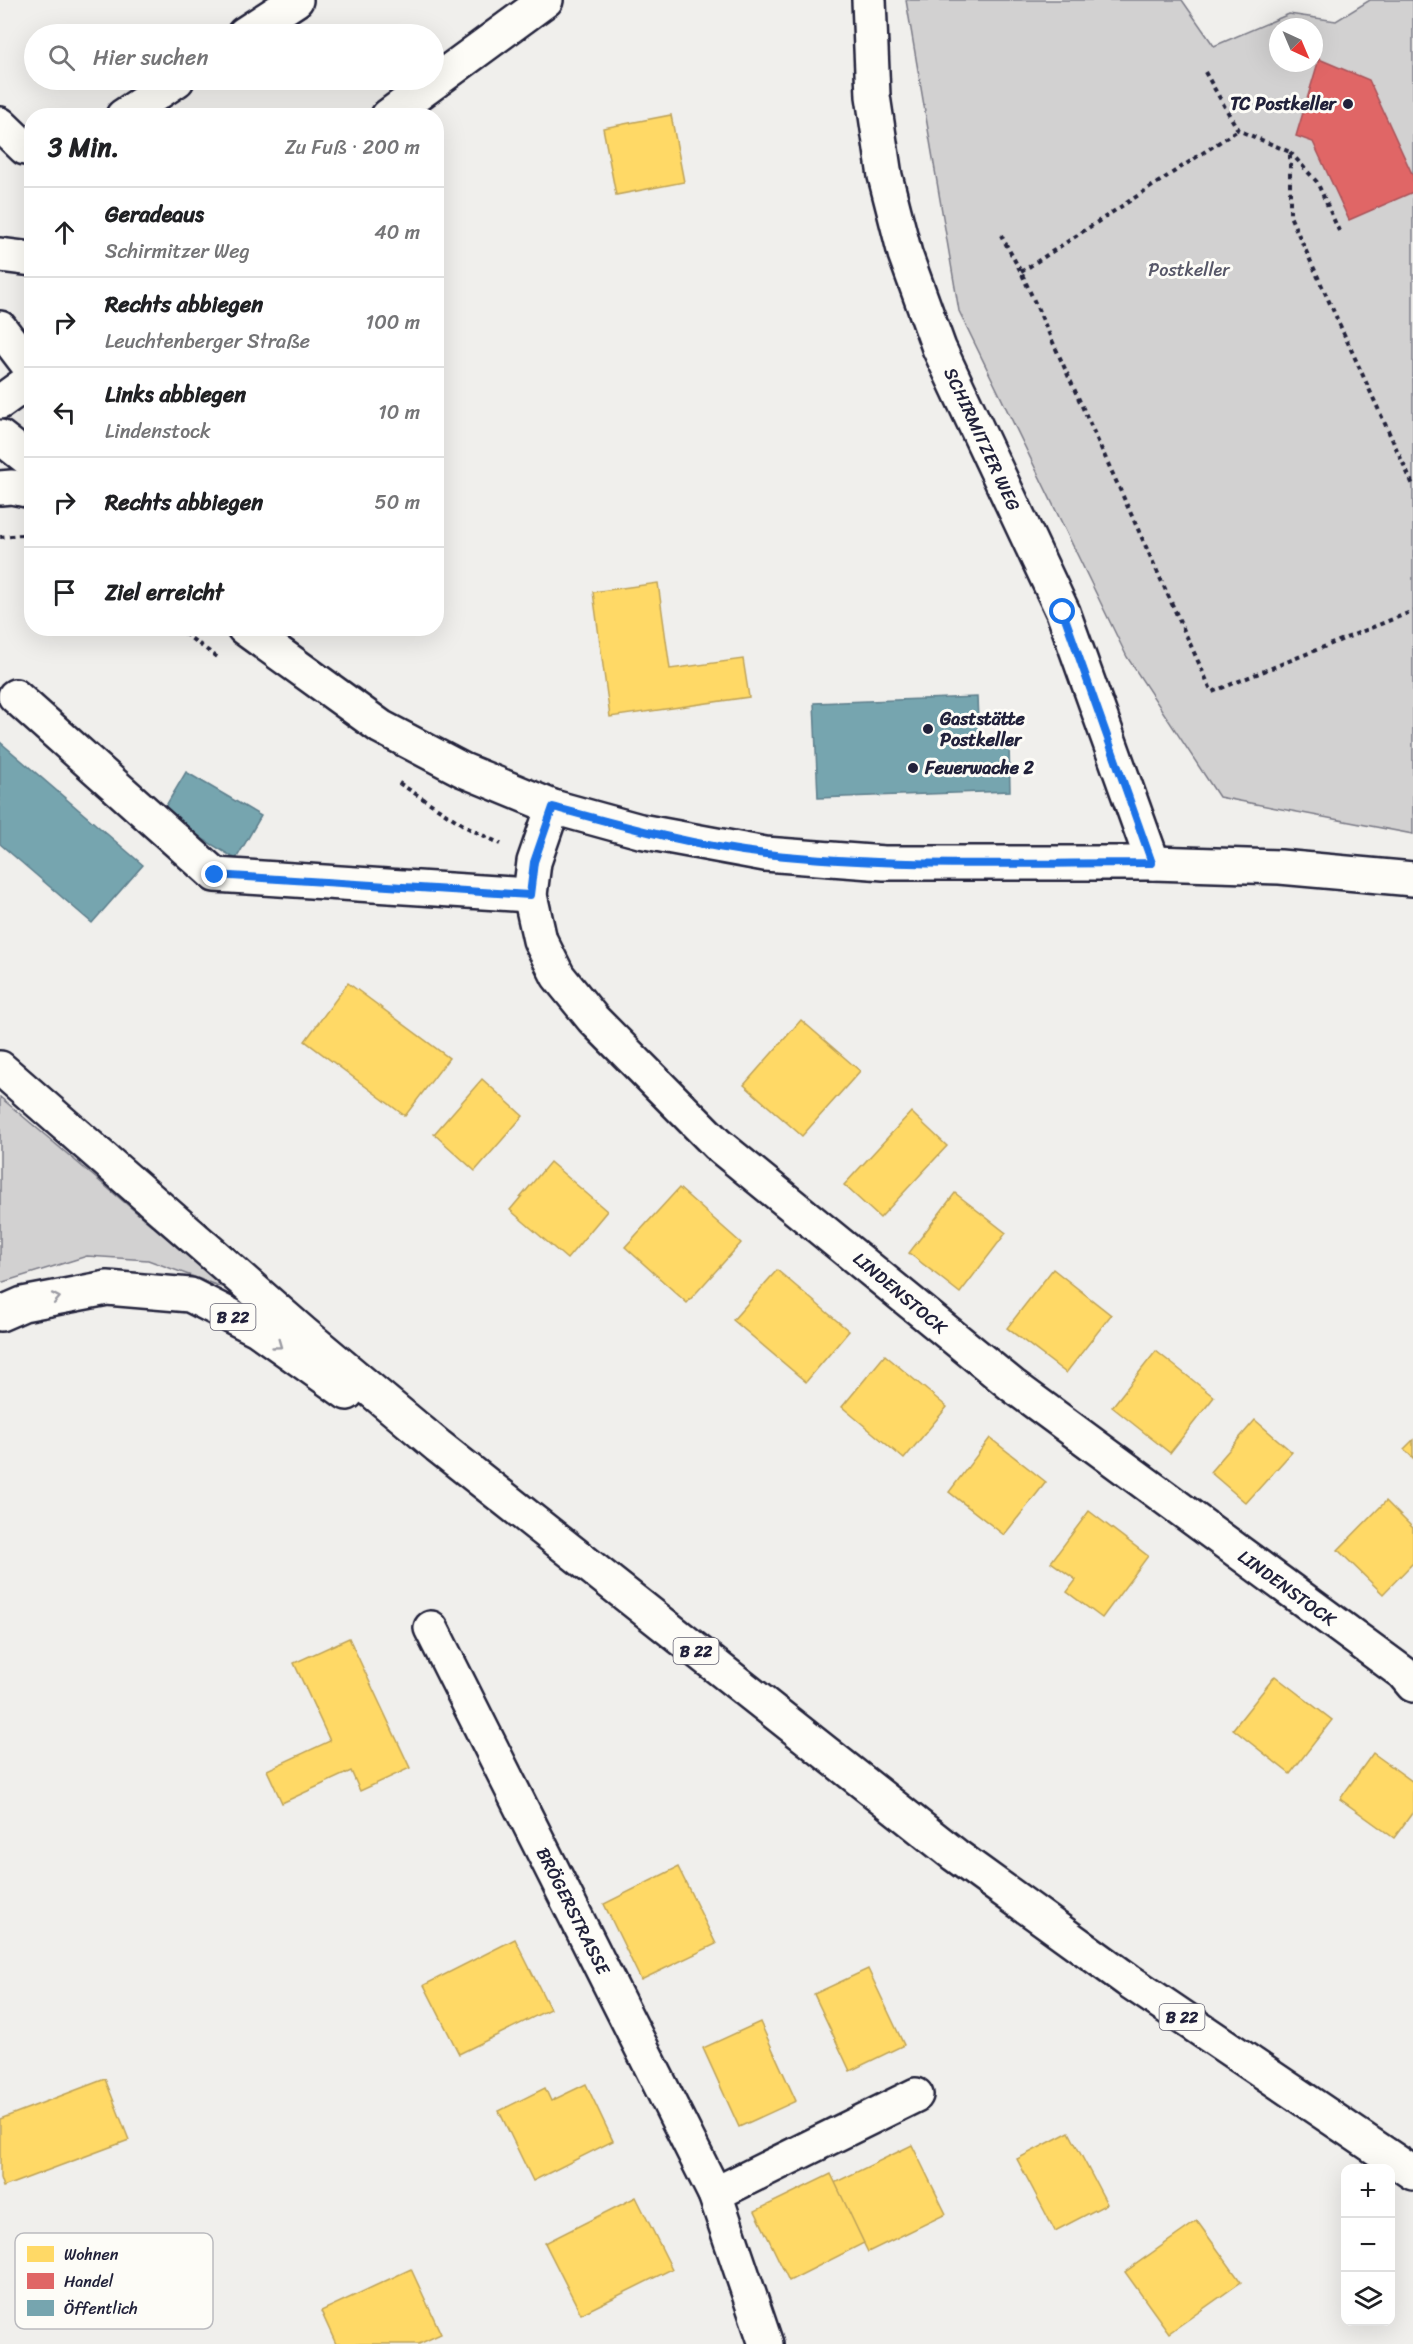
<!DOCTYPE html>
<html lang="de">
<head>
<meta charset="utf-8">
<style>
  :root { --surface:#fff; --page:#f2f2f2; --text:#202124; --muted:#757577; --line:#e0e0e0 }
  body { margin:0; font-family:Sriracha,sans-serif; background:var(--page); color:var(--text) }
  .controls { position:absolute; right:18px; bottom:18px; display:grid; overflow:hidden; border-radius:12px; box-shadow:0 6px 24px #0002 }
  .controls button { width:54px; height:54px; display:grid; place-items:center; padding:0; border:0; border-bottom:2px solid var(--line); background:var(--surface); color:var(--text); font:30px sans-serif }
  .compass { position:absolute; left:1269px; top:18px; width:54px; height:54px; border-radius:50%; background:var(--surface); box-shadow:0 6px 24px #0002; rotate:136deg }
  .stop { position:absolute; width:18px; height:18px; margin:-14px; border:4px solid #1a73e8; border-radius:50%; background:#fff }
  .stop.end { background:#1a73e8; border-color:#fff; box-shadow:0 2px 6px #0008 }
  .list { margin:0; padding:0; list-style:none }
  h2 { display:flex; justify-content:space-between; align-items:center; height:78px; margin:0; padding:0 24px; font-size:26px }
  h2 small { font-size:20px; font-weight:400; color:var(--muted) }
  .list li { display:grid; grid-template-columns:39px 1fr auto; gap:18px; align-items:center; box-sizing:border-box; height:90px; padding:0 24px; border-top:2px solid var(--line) }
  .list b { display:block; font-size:22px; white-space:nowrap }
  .list p { margin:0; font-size:20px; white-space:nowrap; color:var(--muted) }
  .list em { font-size:20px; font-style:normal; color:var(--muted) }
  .icon { flex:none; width:33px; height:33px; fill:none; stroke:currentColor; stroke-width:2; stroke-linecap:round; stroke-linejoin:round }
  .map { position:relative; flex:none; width:1413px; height:2344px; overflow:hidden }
  .search { position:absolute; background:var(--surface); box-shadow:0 6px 24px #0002; left:24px; top:24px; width:420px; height:66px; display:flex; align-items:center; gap:15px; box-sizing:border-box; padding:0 21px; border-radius:33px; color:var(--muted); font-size:22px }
  .panel { position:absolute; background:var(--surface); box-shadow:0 6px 24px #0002; left:24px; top:108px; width:420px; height:528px; border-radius:24px }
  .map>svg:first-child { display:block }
  .green { fill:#d2d1d1; stroke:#7a7a86; stroke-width:1.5; fill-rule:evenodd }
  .homes { fill:#ffd966; stroke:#bda259; stroke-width:1.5 }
  .shops { fill:#e06666; stroke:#a75259; stroke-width:1.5 }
  .public { fill:#76a5af; stroke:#5d7e8c; stroke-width:1.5 }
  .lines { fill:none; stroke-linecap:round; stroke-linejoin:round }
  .minor-casing { stroke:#22223b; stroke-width:38 }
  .major-casing { stroke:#22223b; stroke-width:38 }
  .path { stroke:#22223b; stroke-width:4; stroke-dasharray:4.5 4.5; stroke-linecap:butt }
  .minor { stroke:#fdfcf7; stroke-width:33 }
  .major { stroke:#fdfcf7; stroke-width:33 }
  .oneway { stroke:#9a9aa2 }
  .route { stroke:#1a73e8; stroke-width:8 }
  .poi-dot { fill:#22223b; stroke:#fdfcf7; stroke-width:2 }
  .labels { text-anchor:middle; stroke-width:6; stroke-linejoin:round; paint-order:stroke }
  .shield { fill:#fdfcf7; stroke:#646373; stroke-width:1.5 }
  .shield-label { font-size:16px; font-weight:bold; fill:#22223b }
  .poi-label { font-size:18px; font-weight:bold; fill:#22223b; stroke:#fdfcf7; text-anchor:start }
  .park-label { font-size:18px; fill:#575768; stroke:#fdfcf7 }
  .street-label { font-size:18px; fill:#22223b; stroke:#fdfcf7 }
  .key { fill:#fdfcf7; stroke:#bbbbbf; stroke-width:1.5 }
  .key-label { font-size:16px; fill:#22223b }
</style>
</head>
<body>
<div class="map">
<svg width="1413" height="2344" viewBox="0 0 1413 2344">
  <rect width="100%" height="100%" fill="#f0efec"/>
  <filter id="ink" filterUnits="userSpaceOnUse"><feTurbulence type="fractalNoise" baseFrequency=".0167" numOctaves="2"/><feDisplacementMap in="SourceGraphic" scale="12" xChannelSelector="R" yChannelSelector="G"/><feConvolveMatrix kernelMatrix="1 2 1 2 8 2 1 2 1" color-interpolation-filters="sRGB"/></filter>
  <g filter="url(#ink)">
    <g class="green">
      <path d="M906,0H1182L1214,46L1289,14L1336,21L1370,0H1413V834L1219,797L1127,657L959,311ZM1278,27H1314V63H1278Z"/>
      <polygon points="0,1097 227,1289 148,1260 87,1256 0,1283"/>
    </g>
    <g class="homes">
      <polygon points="671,115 684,182 616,195 603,128"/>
      <polygon points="658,583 670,669 743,659 749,697 610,717 593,592"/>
      <polygon points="348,983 449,1058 405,1116 305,1041"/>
      <polygon points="801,1020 860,1071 802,1136 744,1085"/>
      <polygon points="482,1079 523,1116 475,1171 434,1134"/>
      <polygon points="911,1112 947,1146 880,1218 844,1185"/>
      <polygon points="550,1162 607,1211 567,1259 510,1210"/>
      <polygon points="679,1188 741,1243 687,1303 625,1247"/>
      <polygon points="955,1193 1006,1233 960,1293 909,1253"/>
      <polygon points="1053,1269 1111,1315 1066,1373 1007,1328"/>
      <polygon points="777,1270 849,1331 806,1382 733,1320"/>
      <polygon points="1156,1351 1214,1397 1170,1453 1112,1407"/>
      <polygon points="885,1355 947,1407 904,1459 842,1407"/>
      <polygon points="1255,1420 1292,1452 1246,1503 1210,1472"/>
      <polygon points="990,1438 1046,1482 1004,1535 949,1492"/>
      <polygon points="1413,1440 1413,1458 1404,1449"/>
      <polygon points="1386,1501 1413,1528 1413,1563 1383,1594 1338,1550"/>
      <polygon points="1089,1511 1148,1556 1102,1618 1067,1592 1076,1580 1051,1562"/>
      <polygon points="349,1638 410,1768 360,1791 351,1771 282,1803 267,1770 330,1741 294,1663"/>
      <polygon points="1275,1676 1332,1720 1290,1774 1233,1729"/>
      <polygon points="1373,1753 1413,1782 1413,1812 1394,1838 1340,1799"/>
      <polygon points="678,1867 716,1944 641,1980 604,1904"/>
      <polygon points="515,1939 550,2009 459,2054 424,1985"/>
      <polygon points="868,1969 904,2045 850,2071 814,1994"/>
      <polygon points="760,2022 796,2101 739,2127 703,2048"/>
      <polygon points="105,2079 129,2140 3,2187 0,2178 0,2119"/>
      <polygon points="586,2084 613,2141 533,2181 499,2111 545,2088 551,2101"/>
      <polygon points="1069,2132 1107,2204 1055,2231 1017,2159"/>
      <polygon points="912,2145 946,2214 868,2252 834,2183"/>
      <polygon points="831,2174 864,2243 789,2281 755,2211"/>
      <polygon points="636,2197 672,2269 581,2314 545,2243"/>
      <polygon points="1197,2221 1241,2282 1169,2333 1125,2272"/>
      <polygon points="411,2269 441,2334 419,2344 336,2344 321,2311"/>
    </g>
    <polygon class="shops" points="1319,59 1369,80 1413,176 1413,192 1349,220 1313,142 1296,136"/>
    <g class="public">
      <polygon points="977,697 979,745 1009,743 1010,791 818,798 814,703"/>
      <polygon points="0,742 143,865 92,923 0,844"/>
      <polygon points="186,772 261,816 236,859 161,814"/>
    </g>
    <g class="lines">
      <g class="minor-casing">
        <g id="minor">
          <polyline points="869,0 873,96 885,176 905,254 939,348 1063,612 1153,863"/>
          <polyline points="244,34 296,0"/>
          <polyline points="123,116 177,80"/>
          <polyline points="0,124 25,148 32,149"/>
          <polyline points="0,437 32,462"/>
          <polyline points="0,488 12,487 32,491"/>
          <polyline points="244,628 381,727 463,770 553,807 640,831 765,854 884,863 1153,863 1280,867 1413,879"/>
          <polyline points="15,696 215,875 530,895"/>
          <polyline points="553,807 534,862 530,895 540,940 558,976 593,1019 717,1144 1012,1385 1403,1673 1413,1685"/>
          <polyline points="431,1628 715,2194 766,2344"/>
          <polyline points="715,2194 916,2095"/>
        </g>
      </g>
      <g class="major-casing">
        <g id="major">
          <polyline points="388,116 546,0"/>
          <polyline points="0,255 32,259"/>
          <polyline points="0,328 32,370"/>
          <polyline points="0,402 32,379"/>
          <polyline points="0,1068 303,1333 438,1446 955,1855 1129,1981 1413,2173"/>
          <polyline points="0,1314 23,1304 107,1288 190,1295 257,1329 347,1393"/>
        </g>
      </g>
      <g class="path">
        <polyline points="1205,72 1238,130 1290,152 1290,216 1413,485"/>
        <polyline points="1290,152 1317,182 1339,231"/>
        <polyline points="1001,235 1021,272 1212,692 1413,611"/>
        <polyline points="1021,272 1238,130"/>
        <polyline points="0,537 32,534"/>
        <polyline points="177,628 218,658"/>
        <polyline points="399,783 468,828 501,844"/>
      </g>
      <use href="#minor" class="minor"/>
      <use href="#major" class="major"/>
    </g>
    <defs><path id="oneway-chevron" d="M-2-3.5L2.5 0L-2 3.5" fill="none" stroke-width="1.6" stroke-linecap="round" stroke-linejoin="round" transform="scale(1.5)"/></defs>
    <g class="oneway">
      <use href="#oneway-chevron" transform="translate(56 1298) rotate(-11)"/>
      <use href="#oneway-chevron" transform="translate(278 1345) rotate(36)"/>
    </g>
  </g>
  <g class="lines" filter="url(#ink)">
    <path class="route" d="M215,875L530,895L534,862L553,807C623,826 694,846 766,854C894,868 1024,863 1152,863L1063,612"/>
  </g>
  <g class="poi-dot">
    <circle cx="1348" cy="104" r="6"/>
    <circle cx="928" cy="729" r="6"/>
    <circle cx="913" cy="768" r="6"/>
  </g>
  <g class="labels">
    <g class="shield">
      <rect x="210.5" y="1304" width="45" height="26" rx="4.5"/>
      <rect x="673.5" y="1638" width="45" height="26" rx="4.5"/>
      <rect x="1159.5" y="2004" width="45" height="26" rx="4.5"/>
    </g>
    <g class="shield-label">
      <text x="233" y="1323">B 22</text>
      <text x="696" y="1657">B 22</text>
      <text x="1182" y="2023">B 22</text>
    </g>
    <g class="poi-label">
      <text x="1336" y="110" text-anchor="end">TC Postkeller</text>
      <text x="940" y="725">Gaststätte<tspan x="940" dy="21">Postkeller</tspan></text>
      <text x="925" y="774">Feuerwache 2</text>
    </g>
    <g class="park-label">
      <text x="1189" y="276">Postkeller</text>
    </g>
    <g class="street-label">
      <text transform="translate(982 439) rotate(65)" y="6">SCHIRMITZER WEG</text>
      <text transform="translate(900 1293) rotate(40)" y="6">LINDENSTOCK</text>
      <text transform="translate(1287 1588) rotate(36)" y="6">LINDENSTOCK</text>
      <text transform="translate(573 1911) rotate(63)" y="6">BRÖGERSTRASSE</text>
    </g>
  </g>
  <rect x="15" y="2233" width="198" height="96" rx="9" class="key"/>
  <rect x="27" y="2246" width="27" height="16" fill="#ffd966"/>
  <rect x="27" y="2273" width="27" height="16" fill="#e06666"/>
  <rect x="27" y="2300" width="27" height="16" fill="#76a5af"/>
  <g class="key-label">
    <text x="64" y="2260">Wohnen</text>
    <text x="64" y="2287">Handel</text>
    <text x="64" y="2314">Öffentlich</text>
  </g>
</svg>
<div class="controls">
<button>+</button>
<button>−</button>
<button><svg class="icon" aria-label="layers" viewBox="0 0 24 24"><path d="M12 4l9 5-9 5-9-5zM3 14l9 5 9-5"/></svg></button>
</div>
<svg class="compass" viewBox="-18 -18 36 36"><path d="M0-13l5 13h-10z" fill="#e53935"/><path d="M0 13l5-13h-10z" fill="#757577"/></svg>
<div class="stop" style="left:1063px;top:612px"></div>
<div class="stop end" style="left:215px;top:875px"></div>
<div class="search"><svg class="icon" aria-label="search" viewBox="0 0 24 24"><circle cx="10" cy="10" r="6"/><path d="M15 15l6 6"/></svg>Hier suchen</div>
<section class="panel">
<h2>3 Min.<small>Zu Fuß · 200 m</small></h2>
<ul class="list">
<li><svg class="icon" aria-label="ahead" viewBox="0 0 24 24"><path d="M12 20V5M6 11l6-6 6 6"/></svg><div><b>Geradeaus</b><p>Schirmitzer Weg</p></div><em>40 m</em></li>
<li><svg class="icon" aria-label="right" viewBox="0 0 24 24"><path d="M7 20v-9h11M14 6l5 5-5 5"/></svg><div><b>Rechts abbiegen</b><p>Leuchtenberger Straße</p></div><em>100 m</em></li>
<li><svg class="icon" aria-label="left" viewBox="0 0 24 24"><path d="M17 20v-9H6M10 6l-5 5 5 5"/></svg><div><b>Links abbiegen</b><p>Lindenstock</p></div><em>10 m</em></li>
<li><svg class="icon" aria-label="right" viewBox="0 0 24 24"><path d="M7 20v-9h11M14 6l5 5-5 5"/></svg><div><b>Rechts abbiegen</b></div><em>50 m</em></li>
<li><svg class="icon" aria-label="arrive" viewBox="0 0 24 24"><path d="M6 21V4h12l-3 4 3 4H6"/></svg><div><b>Ziel erreicht</b></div></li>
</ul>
</section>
</div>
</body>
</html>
